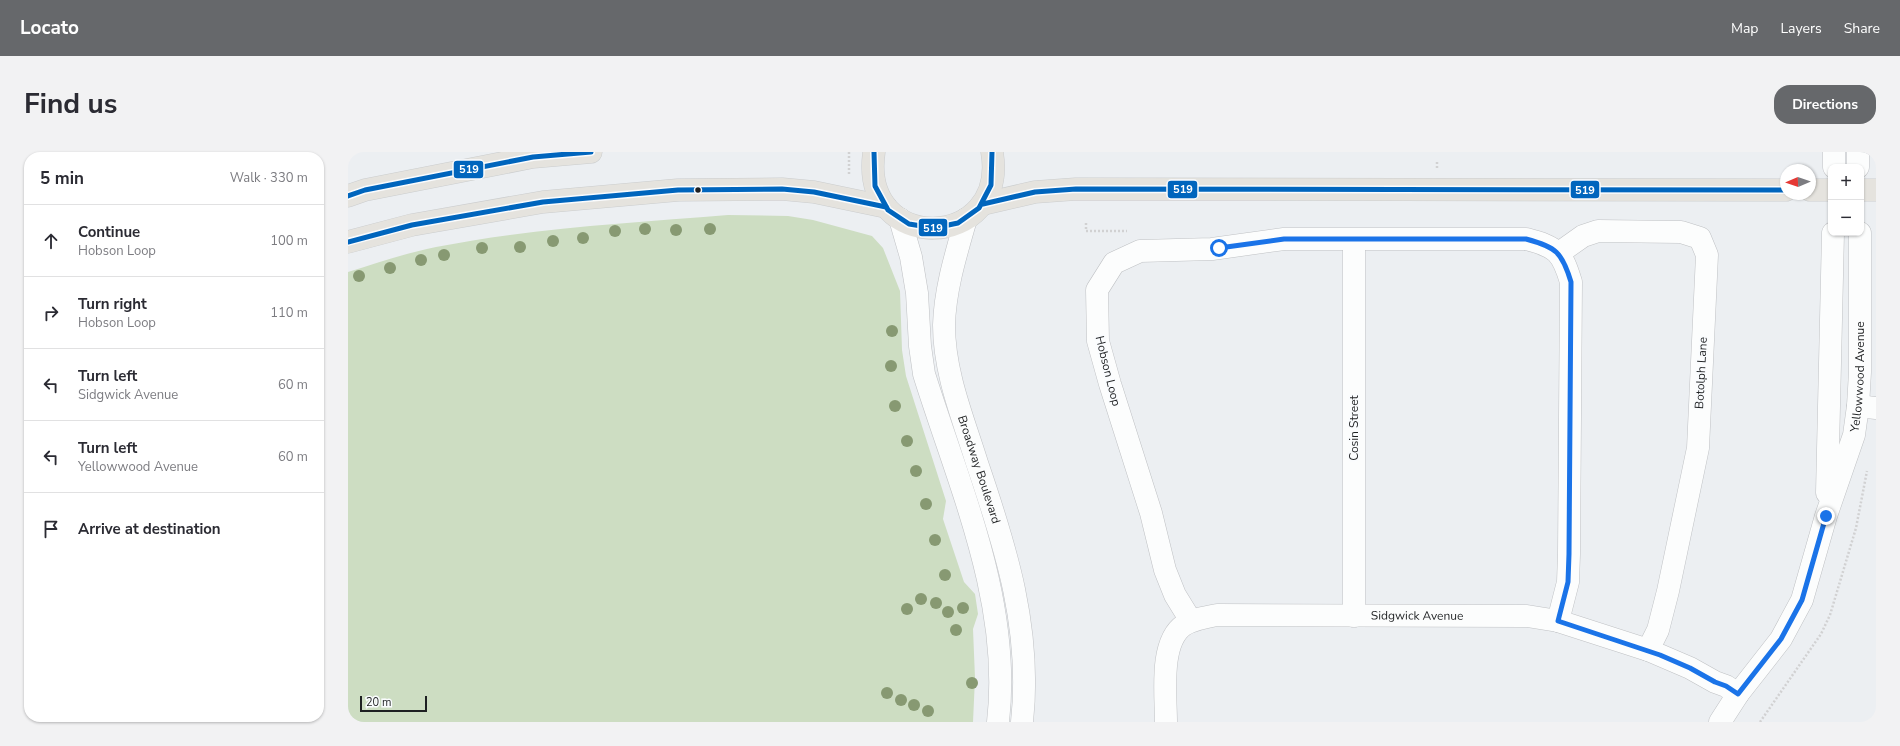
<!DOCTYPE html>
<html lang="en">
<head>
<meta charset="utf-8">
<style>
  :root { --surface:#fff; --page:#f2f2f3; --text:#2b2b33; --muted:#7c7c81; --line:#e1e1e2; --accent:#66686b }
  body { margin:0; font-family:"Nunito Sans",sans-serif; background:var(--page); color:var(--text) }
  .controls { position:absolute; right:12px; top:12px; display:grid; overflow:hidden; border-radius:8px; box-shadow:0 1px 3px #0004 }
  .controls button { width:36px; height:36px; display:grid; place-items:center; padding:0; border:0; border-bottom:1px solid var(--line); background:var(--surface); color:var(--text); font:20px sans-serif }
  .compass { position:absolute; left:1432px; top:12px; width:36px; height:36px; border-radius:50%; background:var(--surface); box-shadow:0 1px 3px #0004; rotate:268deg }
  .scale { position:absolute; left:12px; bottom:10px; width:67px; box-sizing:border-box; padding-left:4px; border:2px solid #1e2022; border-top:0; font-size:11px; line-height:14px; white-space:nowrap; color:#1e2022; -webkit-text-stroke:3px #fafcfe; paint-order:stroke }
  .stop { position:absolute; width:12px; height:12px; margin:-9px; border:3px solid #1a73e8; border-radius:50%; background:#fff }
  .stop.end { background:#1a73e8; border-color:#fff; box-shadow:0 1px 4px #0008 }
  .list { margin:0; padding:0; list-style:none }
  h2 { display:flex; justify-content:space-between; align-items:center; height:52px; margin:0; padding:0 16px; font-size:17px }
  h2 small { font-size:13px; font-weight:400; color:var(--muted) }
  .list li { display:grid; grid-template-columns:26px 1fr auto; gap:12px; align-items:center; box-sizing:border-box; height:72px; padding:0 16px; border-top:1px solid var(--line) }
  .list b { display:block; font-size:15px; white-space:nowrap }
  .list p { margin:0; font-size:13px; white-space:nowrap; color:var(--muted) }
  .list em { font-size:13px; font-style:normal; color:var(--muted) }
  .icon { flex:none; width:22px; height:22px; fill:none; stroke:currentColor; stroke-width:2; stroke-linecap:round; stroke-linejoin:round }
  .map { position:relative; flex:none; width:1528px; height:570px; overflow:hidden; border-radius:16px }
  header { display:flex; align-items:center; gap:24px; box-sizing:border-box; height:56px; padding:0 20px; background:var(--accent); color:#fff }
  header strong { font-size:19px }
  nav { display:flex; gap:22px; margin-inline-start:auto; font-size:14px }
  .intro { display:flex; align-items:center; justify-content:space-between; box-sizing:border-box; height:96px; padding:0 24px }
  h1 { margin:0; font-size:28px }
  .button { padding:10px 18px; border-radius:16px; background:var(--accent); color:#fff; font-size:14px; font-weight:700 }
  main { display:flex; gap:24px; padding:0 24px }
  aside { flex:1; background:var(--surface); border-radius:16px; box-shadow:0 1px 3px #0004 }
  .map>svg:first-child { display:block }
  .green { fill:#cdddc2 }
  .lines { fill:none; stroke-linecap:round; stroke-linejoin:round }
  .minor-casing { stroke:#bfc1c4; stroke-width:23 }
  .tertiary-casing { stroke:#bfc1c4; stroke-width:23 }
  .primary-casing { stroke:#cbcdce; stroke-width:23 }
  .path { stroke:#d1d1d2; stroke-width:2.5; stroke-dasharray:2 2; stroke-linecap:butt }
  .minor { stroke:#fcfdfd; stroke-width:22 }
  .tertiary { stroke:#fcfdfd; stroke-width:22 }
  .primary { stroke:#e5e3de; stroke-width:22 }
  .bus-1-casing { stroke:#fafcfe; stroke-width:8 }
  .bus-1 { stroke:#0065bd; stroke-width:5 }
  .tree { fill:#879972 }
  .route { stroke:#1a73e8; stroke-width:5 }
  .bus-dot { fill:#1e2022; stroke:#fafcfe; stroke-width:1.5 }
  .labels { text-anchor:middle; stroke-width:3.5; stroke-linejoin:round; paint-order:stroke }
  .street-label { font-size:12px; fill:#1e2022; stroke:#fafcfe }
  .line-badge { stroke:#fafcfe; stroke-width:1.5 }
  .badge-label { font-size:11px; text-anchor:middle; font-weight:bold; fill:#fff }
</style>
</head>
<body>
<header>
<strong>Locato</strong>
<nav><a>Map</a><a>Layers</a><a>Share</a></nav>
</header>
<div class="intro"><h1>Find us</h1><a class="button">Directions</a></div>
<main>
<aside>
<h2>5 min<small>Walk · 330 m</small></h2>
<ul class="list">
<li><svg class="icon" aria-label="ahead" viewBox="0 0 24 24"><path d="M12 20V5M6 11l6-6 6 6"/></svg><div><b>Continue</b><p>Hobson Loop</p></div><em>100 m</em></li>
<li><svg class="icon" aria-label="right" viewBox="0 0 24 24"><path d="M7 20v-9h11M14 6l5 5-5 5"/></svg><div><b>Turn right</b><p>Hobson Loop</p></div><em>110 m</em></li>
<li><svg class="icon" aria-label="left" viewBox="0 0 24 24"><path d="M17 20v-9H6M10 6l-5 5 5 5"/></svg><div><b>Turn left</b><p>Sidgwick Avenue</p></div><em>60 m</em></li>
<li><svg class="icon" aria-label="left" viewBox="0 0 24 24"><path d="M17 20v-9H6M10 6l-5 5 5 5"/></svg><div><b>Turn left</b><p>Yellowwood Avenue</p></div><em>60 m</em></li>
<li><svg class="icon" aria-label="arrive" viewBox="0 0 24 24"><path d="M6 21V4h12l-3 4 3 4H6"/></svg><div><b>Arrive at destination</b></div></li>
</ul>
</aside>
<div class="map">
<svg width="1528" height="570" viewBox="0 0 1528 570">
  <rect width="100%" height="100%" fill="#eceff2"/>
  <path class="green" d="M380,63L440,64L465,68L524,84L535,96L552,139L554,198L558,224L598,349L595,367L616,430L627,442L630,462L625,477L627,526L625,570H0V120C29,111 58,101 88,95C184,76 282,71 380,63Z"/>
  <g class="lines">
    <g class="minor-casing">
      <g id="minor">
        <path d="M552,67L563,105L569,141L572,194L576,222C611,334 664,450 650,570"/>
        <path id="s1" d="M618,67C608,102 597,137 596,173C596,221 615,266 629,311C658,396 684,478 674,570"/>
        <polyline points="1211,101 1235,84 1250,79 1333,80 1352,86 1359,103 1350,296 1320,439 1310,478 1300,498"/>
        <polyline points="1510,254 1528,256"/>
        <polyline points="1006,464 1006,88"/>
        <path d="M843,469L827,443L817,418L803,361L762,232L750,189L749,138L766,111L792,99L864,97L936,87H1178C1209,95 1214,100 1223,130L1221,402L1220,430L1210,469"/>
        <path id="s2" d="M818,570C818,543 811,490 836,473C846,467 858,465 869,463L1179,464L1210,469L1300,498L1342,516L1367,530L1378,534L1390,542"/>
      </g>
    </g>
    <g class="tertiary-casing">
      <g id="tertiary">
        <polyline points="1510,0 1510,15"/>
        <polyline points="1486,15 1486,0"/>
        <polyline points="1479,341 1485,81"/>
        <path id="s3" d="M1372,570L1390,542L1433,487L1454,448L1478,364L1506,283L1510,254L1512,220V81"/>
      </g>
    </g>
    <g class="primary-casing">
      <g id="primary">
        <path d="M526,0C511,104 661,99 644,0"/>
        <polyline points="1462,38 1483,38"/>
        <polyline points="1513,38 1528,38"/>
        <polyline points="0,44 17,38 185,5 243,0"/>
        <polyline points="635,52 687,40 728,37 1438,38"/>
        <polyline points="0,90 64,73 195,50 330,38 434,37 466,40 538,55"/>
      </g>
    </g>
    <g class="path">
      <polyline points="501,0 501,24"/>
      <polyline points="1089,16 1089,8"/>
      <polyline points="738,71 738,79 779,79"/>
      <polyline points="1412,570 1473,482 1482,463 1508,376 1519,319"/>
    </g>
    <use href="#minor" class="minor"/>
    <use href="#tertiary" class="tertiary"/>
    <use href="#primary" class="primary"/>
    <g class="bus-1-casing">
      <g id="bus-1">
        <polyline points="526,0 527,34 540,58 561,72 586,76 610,71 631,56 643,33 644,0"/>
        <polyline points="0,44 17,38 185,5 243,0"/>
        <polyline points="635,52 687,40 728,37 1438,38"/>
        <polyline points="0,90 64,73 195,50 330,38 434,37 466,40 538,55"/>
      </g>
    </g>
    <use href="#bus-1" class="bus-1"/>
  </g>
  <g class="tree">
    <circle cx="297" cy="77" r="6"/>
    <circle cx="362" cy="77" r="6"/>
    <circle cx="328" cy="78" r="6"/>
    <circle cx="267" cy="79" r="6"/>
    <circle cx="235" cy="86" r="6"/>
    <circle cx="205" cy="89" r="6"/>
    <circle cx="172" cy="95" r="6"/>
    <circle cx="134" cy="96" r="6"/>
    <circle cx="96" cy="103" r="6"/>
    <circle cx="73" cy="108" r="6"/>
    <circle cx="42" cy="116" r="6"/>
    <circle cx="11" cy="124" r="6"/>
    <circle cx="544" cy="179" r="6"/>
    <circle cx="543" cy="214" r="6"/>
    <circle cx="547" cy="254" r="6"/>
    <circle cx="559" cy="289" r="6"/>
    <circle cx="568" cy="319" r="6"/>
    <circle cx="578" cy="352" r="6"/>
    <circle cx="587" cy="388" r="6"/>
    <circle cx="597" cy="423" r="6"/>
    <circle cx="573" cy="447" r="6"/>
    <circle cx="588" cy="451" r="6"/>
    <circle cx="615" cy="456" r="6"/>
    <circle cx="559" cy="457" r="6"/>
    <circle cx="600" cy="460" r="6"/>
    <circle cx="608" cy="478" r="6"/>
    <circle cx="624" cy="531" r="6"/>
    <circle cx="539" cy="541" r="6"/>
    <circle cx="553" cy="548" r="6"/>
    <circle cx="566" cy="553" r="6"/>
    <circle cx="580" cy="559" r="6"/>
  </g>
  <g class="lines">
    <path class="route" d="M871,96L936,87H1178C1208,95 1214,100 1223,130L1221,402L1220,430L1210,469L1312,503L1342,516L1367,530L1378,534L1390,542L1433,487L1454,448L1478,364"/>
  </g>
  <circle class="bus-dot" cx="350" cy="38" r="3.5"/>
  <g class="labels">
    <g class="street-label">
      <text transform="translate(760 219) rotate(76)" y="4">Hobson Loop</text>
      <text transform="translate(1353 221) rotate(-87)" y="4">Botolph Lane</text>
      <text dy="4" stroke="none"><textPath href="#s3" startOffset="379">Yellowwood Avenue</textPath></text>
      <text transform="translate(1006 276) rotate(-90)" y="4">Cosin Street</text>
      <text dy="4" stroke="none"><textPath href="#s1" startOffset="258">Broadway Boulevard</textPath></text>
      <text dy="4" stroke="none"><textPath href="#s2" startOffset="337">Sidgwick Avenue</textPath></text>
    </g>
  </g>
  <g class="line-badge">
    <rect x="105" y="8" width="31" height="19" rx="4" fill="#0065bd"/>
    <rect x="819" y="28" width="31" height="19" rx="4" fill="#0065bd"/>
    <rect x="1222" y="28" width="30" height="19" rx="4" fill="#0065bd"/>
    <rect x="570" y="66" width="30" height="19" rx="4" fill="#0065bd"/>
  </g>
  <g class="badge-label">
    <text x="121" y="21">519</text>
    <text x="835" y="41">519</text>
    <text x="1237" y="42">519</text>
    <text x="585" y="80">519</text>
  </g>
</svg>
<div class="controls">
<button>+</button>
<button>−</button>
</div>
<svg class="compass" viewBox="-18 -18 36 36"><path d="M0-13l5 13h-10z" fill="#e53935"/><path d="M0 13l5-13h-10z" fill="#7c7c81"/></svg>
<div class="scale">20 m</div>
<div class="stop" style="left:871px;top:96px"></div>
<div class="stop end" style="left:1478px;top:364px"></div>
</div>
</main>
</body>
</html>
